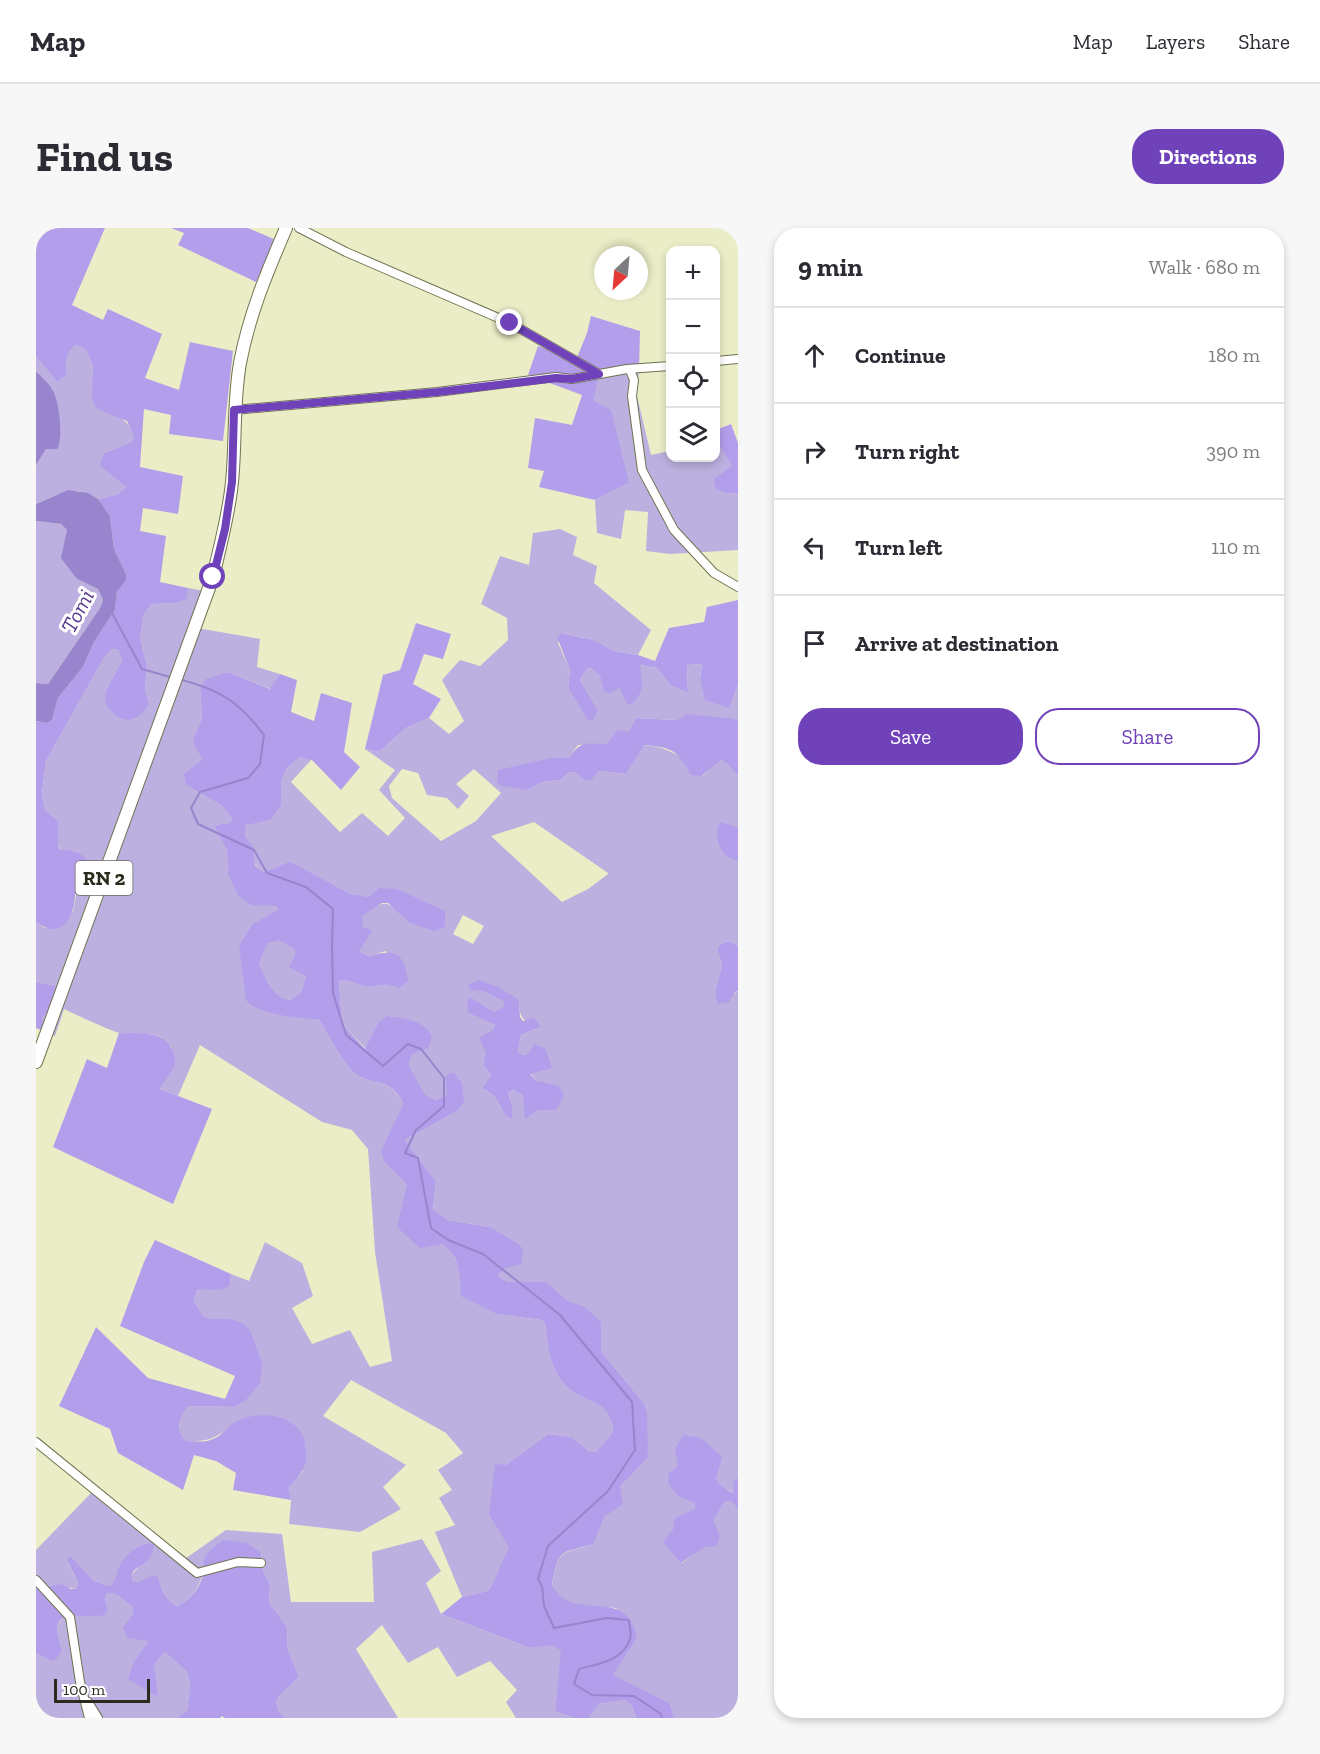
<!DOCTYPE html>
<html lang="en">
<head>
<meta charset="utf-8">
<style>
  :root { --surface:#fff; --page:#f7f7f7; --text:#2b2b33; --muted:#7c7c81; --line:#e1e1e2; --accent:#6f42ba }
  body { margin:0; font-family:"Zilla Slab",serif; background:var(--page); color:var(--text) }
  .controls { position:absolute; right:18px; top:18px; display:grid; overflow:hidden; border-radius:12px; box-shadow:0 3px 9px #0003 }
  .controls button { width:54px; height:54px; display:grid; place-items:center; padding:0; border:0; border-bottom:2px solid var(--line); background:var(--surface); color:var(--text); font:30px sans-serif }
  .compass { position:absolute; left:558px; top:18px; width:54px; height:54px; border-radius:50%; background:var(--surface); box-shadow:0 3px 9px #0003; rotate:206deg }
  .scale { position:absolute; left:18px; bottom:15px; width:96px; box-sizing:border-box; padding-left:6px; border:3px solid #2b2b1d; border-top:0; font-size:16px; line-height:21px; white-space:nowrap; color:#2b2b1d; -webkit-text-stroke:4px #fff; paint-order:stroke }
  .stop { position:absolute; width:18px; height:18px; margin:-14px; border:4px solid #6f42ba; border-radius:50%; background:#fff }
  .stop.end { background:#6f42ba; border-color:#fff; box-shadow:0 2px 6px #0008 }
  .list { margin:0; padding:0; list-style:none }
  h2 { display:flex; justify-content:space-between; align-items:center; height:78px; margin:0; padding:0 24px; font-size:26px }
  h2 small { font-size:20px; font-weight:400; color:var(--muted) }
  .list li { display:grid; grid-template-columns:39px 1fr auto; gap:18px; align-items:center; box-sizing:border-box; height:96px; padding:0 24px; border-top:2px solid var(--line) }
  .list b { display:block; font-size:22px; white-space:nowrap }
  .list em { font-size:20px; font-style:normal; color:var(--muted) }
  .actions { display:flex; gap:12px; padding:18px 24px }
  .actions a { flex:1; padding:14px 0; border:2px solid var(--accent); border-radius:24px; text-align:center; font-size:21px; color:var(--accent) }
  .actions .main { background:var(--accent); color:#fff }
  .icon { flex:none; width:33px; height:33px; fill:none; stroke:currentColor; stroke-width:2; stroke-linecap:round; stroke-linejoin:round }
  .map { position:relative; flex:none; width:702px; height:1490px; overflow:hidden; border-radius:24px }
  header { display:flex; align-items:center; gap:36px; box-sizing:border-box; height:84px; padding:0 30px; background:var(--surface); border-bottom:2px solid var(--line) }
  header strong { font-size:28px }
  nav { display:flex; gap:33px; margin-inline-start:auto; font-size:21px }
  .intro { display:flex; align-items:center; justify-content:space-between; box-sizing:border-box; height:144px; padding:0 36px }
  h1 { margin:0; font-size:42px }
  .button { padding:15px 27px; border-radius:24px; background:var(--accent); color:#fff; font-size:21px; font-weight:700 }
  main { display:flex; gap:36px; padding:0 36px }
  aside { flex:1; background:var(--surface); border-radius:24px; box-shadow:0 3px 9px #0003 }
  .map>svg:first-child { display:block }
  .green { fill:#bbb0df; fill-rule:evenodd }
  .forest { fill:#b39eeb; fill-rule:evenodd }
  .water { fill:#9984ce }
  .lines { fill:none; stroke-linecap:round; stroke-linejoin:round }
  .stream { stroke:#9984ce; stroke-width:2 }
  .street-casing { stroke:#727351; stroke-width:10 }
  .primary-casing { stroke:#727351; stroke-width:14 }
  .street { stroke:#fff; stroke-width:8 }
  .primary { stroke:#fff; stroke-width:12 }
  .route { stroke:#6f42ba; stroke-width:8 }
  .labels { text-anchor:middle; stroke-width:6; stroke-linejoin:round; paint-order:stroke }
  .shield { fill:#fff; stroke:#6b6b61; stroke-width:1.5 }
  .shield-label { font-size:20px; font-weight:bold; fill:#2b2b1d }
  .water-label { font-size:22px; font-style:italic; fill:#573790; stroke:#fff }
</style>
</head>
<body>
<header>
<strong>Map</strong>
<nav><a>Map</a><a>Layers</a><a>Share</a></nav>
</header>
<div class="intro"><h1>Find us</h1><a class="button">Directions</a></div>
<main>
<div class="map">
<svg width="702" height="1490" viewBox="0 0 702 1490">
  <rect width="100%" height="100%" fill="#ebedc7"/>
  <g class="green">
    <path d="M40,117L50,122L57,138L55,167L63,182C82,189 92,189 98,209L95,214L68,225L67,241L92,259L82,266L62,271C38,256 24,266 0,276V237L10,221L17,162L0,143V129L21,154L31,147C30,135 29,125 40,117Z"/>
    <polygon points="564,142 603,143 601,168 615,227 634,223 634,230 680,230 680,213 696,238 691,265 702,266 702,322 634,326 610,323 612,284 589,282 585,311 561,305 559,272 593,255 558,173"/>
    <polygon points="0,293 25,296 31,302 41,351 62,361 67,372 64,380 12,456 0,455"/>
    <path d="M524,301L541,309L537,327L561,338L558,355L615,402L602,427L578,423L558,412L526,405L522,415L534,442L532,459L562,482L544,452L550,442L555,440L583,460L590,475L603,437L621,440L634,457L652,463L651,437L666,436L664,450L693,479L702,457V493L699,491L641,492L600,490L592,504L571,516L542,517L532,530H515L492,562L507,554L525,552L533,544H539L555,551L563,543L590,546L607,517C635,519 647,530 667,548L684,532L690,533L702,548V599L686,594L695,631L702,633V718L694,713L684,716L681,721L686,737L679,764L683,775L702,763V1250L698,1251V1265L682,1256L680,1251L642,1238L643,1269L659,1276L660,1281L637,1301L628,1314L646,1335L684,1307L676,1292L689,1273H695L702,1282V1490H638L634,1475L576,1447L601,1410L580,1380C556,1377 528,1381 516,1358C524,1320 522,1327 558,1316L569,1288L584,1259L612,1230L607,1174L565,1123V1095L549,1080L532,1073L511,1054H472L462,1048L469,1040L454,999L412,992L397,983L400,953L369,912L421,883L411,866L399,872L389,866L373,837L376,826L342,795L330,821L306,796L303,753C313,752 318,755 328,757C341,760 347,753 363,759L350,723L333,728L323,723L327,699L325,688C353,670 349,672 372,694L409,683L315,666L254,633L228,644L219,636L218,619L209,608V596L235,592L245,578V554L251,540L264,529L276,531L255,554L304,604L326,585L352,608L369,590L343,562L359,542L329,521L343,524L370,500L393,490L413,506L428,493L406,452L424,432L444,438L472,412L471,390L445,376L464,328L493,337L497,305ZM366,541L382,545L391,567L411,570L422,581L433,568L420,556L438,541L465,565L440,593L405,613L356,570L353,558ZM498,594L572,645V646L552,661L526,674L455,608ZM427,687L448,698L437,716L417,706ZM447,763L483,772C484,793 486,792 505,799L485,807L482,824L487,827L492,825L498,816L494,845L501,853L487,868L477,862L472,865L477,880L475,891L470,889L459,869L448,861L455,847L447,837L459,797L432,785L435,769L458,784L468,780V774Z"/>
    <path d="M152,360L174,364L161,400L224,411L221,439L244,446L235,461L193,444L164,461L166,490L156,513L166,532L150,557L186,578L198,591L195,595L178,597L191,623L192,646L215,676L239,678L242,683L216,696L203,717L236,785L283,792C292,806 306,833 317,844C335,860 354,847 367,876L346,923L348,934L371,957L406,1016L415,1022L423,1039L461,1086L505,1092L509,1096C512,1119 513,1140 530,1158C548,1177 575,1168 577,1204L560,1224H554L536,1209L512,1206L470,1237L453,1287L474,1319L455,1359L451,1363L426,1369L399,1304L419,1297L403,1270L416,1262L402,1242L427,1225L410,1205L315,1152L287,1188L370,1237L347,1259L365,1281L324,1304L253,1296L255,1272L251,1260L267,1243L201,1193C181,1209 176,1214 150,1213C139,1198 143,1193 152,1178L199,1179L209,1173L195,1092L178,1091L167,1088L158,1073L161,1062C175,1058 179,1065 194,1057L195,1046L213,1053L229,1014L266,1035L277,1068L256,1080L276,1116L314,1102L334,1139L356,1133L339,1024L332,921L316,902L286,894L164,817L142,868L124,861L129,852L136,820C119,796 103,812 80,804C62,797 45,789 28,781L19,808L7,795L6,790L22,774L20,758L0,754V694L9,700L37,684L41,662L50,648L41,624L25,621L22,616V593L9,582L6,566L10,533L68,430L76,421L82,422L86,432L70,462L113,476L109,460L111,438L104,410L108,386L116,376L140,375L150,371Z"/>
    <path d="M243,711L258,721L259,727L270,748L265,764L254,772C235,767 231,752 223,735L232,714Z"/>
    <path d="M56,1264L146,1333L190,1302L246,1306L255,1374H338L336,1324L386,1311L405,1343L390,1355L405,1386L494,1420L517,1416L526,1423L519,1483L538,1490H480L470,1474L481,1462L454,1433L421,1449L402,1419L372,1435L346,1397L320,1421L362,1490H250L243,1484L240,1473C247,1462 256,1458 263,1448L252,1422L251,1399L233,1374L234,1357L227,1342L225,1325L168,1344C162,1359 157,1371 141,1378C128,1370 126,1362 122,1348L117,1347L101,1354L96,1352C95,1338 115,1337 119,1316L83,1338L79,1355L74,1358L58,1353L34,1329L31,1334L42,1354L41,1360H6L0,1358V1322Z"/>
    <path d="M72,1365H78L97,1379V1385L87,1399L114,1413L98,1433L118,1437L129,1424L151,1444L154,1456L151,1483L141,1490H0V1425L14,1433L26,1423C11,1380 38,1386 72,1381L69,1370Z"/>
    <polygon points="590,1472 597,1480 600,1490 553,1490 561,1476"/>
  </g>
  <g class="forest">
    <path d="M0,0H69L36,77L67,92L72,81L126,106L109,150L143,162L154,114L197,123L187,213L133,206L135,187L108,181L104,239L147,248L142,286L107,280L104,303L130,308L124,354L152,360L151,371L140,375L116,376L108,386L104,410L111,438L109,460L113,476C110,480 106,486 102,488C89,498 75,486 69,474L70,462L86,432L82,422L76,421L68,430L10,533L6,566L9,582L22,593V616L24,621C33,622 44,623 50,631C57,642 45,653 41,661C38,668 39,677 36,684C28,704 16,705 0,694V493L11,495L16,492L22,470L47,439L58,414L79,382L81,362L90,346L78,321L74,288L62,271L82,266L91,259L67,241L64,236L68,225L95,214L98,209L91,193L63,182L59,178L55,167L57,138L50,122L40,117C29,125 30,135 31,147L21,154L0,129Z"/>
    <polygon points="135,0 212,0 240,12 220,54 142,17 148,5"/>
    <polygon points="555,88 604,103 603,143 564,142 558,173 575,182 593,255 559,272 503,259 508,243 492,240 499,190 536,197 546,167 492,147 502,118 540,132 551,105"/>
    <polygon points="695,196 702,215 702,266 691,265 680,261 678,251 696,238 680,213 680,202"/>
    <path d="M702,372V457L693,480L669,472L664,450L666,436L651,437L652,464L634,457L621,440L604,437C606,456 610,462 595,477L590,475L583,460L574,465L568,464L564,447L555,440L550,442L544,452L562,482L557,492H552L532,459L534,442L521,409L525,405L558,412L578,423L602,427L619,433L633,400L668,394L671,379Z"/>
    <polygon points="380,395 415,406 407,431 388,426 377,456 405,471 393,490 370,500 343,524 329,521 347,447 364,442"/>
    <path d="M193,444L234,461L244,446L261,452L255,484L278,493L285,465L316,475L308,524L324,539L305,562L276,532L264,529L251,540L245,554V578L235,592L209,597V608L218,619L219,637L228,644L254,633L315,666L333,669L343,660L361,661L409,683V699L398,703L372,694L352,675H346L326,688L327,699L336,703L323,723L333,728C359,721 368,724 372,753L363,760C347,753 341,760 328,758C318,755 313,752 303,753L306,796L329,821L342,795L351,788C366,790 390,792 396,809L392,820L376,826L373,837L389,866L399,872L411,866L410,849L413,845H418L426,855L428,874L421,883L369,912L400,953L397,982L412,992L454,999L484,1017L487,1023L485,1036L469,1040L462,1048L472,1054H511L532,1073L549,1079L565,1094V1123L607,1174L611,1185L612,1230L584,1259L587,1276L569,1288L558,1316C522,1326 524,1320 516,1357C536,1397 591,1355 601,1410L577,1447L634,1475L638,1490H600L597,1480L590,1472L562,1476L553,1490H538L519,1483L525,1423L517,1417L494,1420L405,1386L426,1369L451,1363L455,1359L473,1319L453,1287L459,1236L470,1237L512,1206L536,1209L554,1224H560L577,1204C575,1169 548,1177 530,1158C513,1140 512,1119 509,1096L505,1092L461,1086L425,1068C424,1048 425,1028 406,1016L384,1020L361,999L371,957L348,934L345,923L367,876C355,847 335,860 317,844C306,833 292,806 283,792C263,789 223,788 210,772L203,717L216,696L242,682L239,678L215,677L202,667L192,646L191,623L178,597L194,595L197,591L186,578L150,557L148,546L166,532L156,513L166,490L164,461L170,451ZM243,712L258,721L259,727L253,739L270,748L265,764L254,772C235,767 231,752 223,735L232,715Z"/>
    <path d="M651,486L699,491L702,493V548L690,534L685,532L666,548L655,547C642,523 636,519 608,517L590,546L563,543L555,552H549L539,544H533L525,552L507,554L492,562L465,558L461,554L462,542L515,530H532C547,512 549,516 571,516L581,502L592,504L600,490L641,492Z"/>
    <path d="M686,594L702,599V633C685,630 679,613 682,598Z"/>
    <polygon points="694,713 702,718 702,763 699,764 693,774 682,776 679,764 686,737 681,721 684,716"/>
    <polygon points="442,752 462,759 483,772 484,789 487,793 498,790 505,799 485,807 482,824 487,827 492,825 498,816 509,820 516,840 494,846 501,853 523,858 528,868 520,882 502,882 489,891 487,868 477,862 472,865 477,880 476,891 470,889 459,869 447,860 455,847 447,837 450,825 443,810 457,802 459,797 432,785 431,774 435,769 458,784 468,779 468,774 447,763 435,762 432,757"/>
    <polygon points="0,754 20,758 24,763 22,774 6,790 8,795 19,808 0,800"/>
    <path d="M83,805C103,806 128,801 137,823C138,827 140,832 139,837C135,845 128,853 124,861L176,881L137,976L17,919L51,831L71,840Z"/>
    <path d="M119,1012L195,1046L194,1057C184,1066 173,1059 161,1062L158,1073L167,1088L178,1091H195L206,1095L214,1102L226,1135L224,1155L209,1173L199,1179L152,1178C143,1193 139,1198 150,1213C159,1213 169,1215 177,1211C187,1207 193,1196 203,1192C223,1183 260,1186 268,1211C269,1215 269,1220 270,1224C272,1241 262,1248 252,1260L255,1272L197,1262L200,1245L180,1233L158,1227L147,1262L82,1225L74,1201L23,1178L60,1099L112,1150L189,1171L199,1148L84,1098L108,1034Z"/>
    <polygon points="647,1207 665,1210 686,1229 680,1251 683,1256 697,1265 698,1251 702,1250 702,1282 695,1273 689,1273 677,1292 684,1307 681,1318 669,1319 645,1335 627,1314 637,1301 639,1290 659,1281 659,1276 643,1269 632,1256 633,1245 642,1238 639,1221"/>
    <path d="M188,1312L211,1315L225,1325L227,1342L234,1357L233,1374L251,1399L252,1422L263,1448C256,1458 247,1462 240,1473L243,1484L250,1490H189L186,1488L184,1490H141L151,1483L154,1456L151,1444L129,1424L118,1437L122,1469L92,1451L98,1433L113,1413L91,1410L87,1399L97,1385V1379L78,1365H72L69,1370L72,1381L69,1387C39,1392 10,1375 26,1423L19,1432L14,1433L0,1425V1358L6,1360L25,1356L35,1361L41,1360L42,1354L31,1333L34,1328L58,1353L74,1358C82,1353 79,1344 84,1337C90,1326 106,1313 119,1316C117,1323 116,1329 110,1334C103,1340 95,1340 96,1352L101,1354L117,1347L122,1348C126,1362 128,1370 141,1378C155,1372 166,1357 168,1342C168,1338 167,1335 168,1332C171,1323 181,1316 188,1312Z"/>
  </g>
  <g class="water">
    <path d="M0,143C5,149 12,154 16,161C23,171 28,212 21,221H10L0,237Z"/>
    <polygon points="32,262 52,265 62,271 74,288 78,321 90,346 90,352 81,363 79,382 58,414 47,439 22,470 16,492 11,495 0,493 0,455 12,456 64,380 67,372 62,361 41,351 25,330 31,302 25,296 0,293 0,276"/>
  </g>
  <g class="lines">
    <g class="stream">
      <polyline points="76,385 106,441 134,449"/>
      <path d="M146,452C185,462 204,475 228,507L224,536L212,550L164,564L155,580L162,596L218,622L231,645L270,659L297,681L296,718L297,765L310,807L347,838L372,816L385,821L408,850V878L380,902L369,925L382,930L395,1000L412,1012L447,1026L524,1087L596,1174L599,1222L572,1263L512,1318L502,1351L506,1358L508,1378L518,1400L571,1390L593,1392C593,1398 596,1406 594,1411C587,1433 562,1436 543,1441L538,1456L556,1467L598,1468L625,1486L626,1490"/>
    </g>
    <g class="street-casing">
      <g id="street">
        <polyline points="263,0 310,24 474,95 563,146"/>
        <polyline points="680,133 702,131"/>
        <polyline points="594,142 598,152 596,168 606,242 638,302 678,345 702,359"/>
        <polyline points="198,182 401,164 520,149 536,151 591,141 634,138"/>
        <polyline points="0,1214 161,1345 202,1334 225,1335"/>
        <polyline points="0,1352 34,1389 44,1454 53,1490"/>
        <polyline points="52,1474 62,1490"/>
      </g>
    </g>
    <g class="primary-casing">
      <path id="primary" d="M0,834L177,349C184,318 193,286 196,254C200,214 197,175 204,135C213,87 231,44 250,0"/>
    </g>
    <use href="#street" class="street"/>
    <use href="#primary" class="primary"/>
  </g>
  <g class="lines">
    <polyline class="route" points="177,349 189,301 196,254 198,182 402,164 520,150 536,151 563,146 474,95"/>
  </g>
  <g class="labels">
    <rect class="shield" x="39.5" y="633" width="57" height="34" rx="4.5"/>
    <g class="shield-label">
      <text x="68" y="657">RN 2</text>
    </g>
    <g class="water-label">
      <text transform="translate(41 383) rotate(-62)" y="8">Tomi</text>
    </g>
  </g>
</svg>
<div class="controls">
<button>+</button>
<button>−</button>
<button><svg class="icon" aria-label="locate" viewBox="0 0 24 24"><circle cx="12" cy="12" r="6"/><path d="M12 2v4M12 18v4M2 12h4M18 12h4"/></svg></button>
<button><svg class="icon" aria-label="layers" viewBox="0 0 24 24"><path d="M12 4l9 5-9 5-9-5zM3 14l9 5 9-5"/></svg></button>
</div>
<svg class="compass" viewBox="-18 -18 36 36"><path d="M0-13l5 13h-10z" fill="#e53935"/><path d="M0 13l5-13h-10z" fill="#7c7c81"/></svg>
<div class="scale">100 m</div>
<div class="stop" style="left:177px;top:349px"></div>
<div class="stop end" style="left:474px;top:95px"></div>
</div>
<aside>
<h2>9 min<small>Walk · 680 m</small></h2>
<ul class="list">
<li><svg class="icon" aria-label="ahead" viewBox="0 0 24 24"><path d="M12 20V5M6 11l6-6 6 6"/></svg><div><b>Continue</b></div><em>180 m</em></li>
<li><svg class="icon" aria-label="right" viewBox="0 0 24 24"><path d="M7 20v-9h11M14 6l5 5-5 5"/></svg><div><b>Turn right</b></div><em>390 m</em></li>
<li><svg class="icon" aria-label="left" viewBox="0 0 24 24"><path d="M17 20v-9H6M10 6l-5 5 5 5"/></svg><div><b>Turn left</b></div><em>110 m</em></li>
<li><svg class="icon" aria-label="arrive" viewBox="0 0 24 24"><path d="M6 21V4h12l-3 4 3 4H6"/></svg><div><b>Arrive at destination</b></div></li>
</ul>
<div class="actions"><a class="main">Save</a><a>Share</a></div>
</aside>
</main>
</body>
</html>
